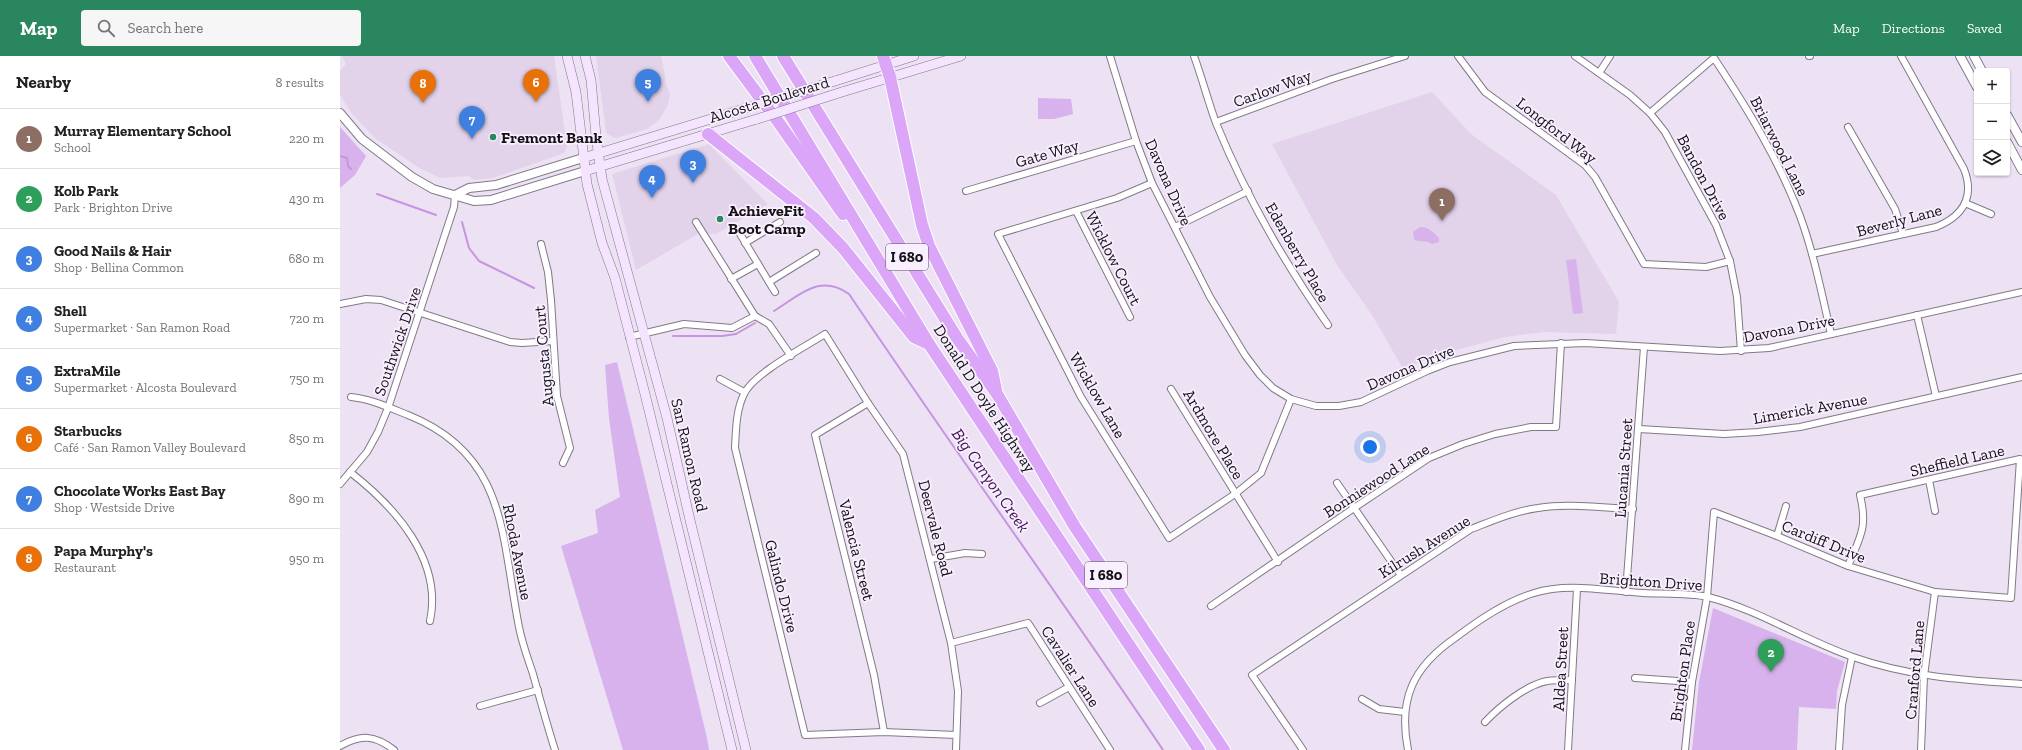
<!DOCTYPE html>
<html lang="en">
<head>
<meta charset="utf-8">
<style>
  :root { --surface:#fff; --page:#f6f6f6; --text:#202124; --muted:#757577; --line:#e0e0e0; --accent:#29865e }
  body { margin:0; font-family:"Zilla Slab",serif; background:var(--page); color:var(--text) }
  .controls { position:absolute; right:12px; top:12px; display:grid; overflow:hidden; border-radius:4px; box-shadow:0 1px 3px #0004 }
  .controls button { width:36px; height:36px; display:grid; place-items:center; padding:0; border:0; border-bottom:1px solid var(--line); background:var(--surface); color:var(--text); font:20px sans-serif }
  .you { position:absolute; left:1030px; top:391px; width:14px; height:14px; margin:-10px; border:3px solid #fff; border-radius:50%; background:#1a73e8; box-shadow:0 0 0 6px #1a73e833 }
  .badge { display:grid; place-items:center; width:26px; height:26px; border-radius:50%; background:var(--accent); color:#fff; font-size:13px; font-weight:700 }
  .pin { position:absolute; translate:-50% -33px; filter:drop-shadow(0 1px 2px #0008) }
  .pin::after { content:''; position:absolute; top:21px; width:14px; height:12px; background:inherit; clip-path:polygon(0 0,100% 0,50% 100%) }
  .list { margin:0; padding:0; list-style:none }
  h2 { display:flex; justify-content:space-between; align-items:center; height:52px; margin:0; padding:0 16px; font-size:17px }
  h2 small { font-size:13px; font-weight:400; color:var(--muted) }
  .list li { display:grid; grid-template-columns:26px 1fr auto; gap:12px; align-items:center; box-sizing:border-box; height:60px; padding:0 16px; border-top:1px solid var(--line) }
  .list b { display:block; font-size:15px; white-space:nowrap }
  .list p { margin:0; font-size:13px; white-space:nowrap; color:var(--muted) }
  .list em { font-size:13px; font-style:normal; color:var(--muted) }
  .icon { flex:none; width:22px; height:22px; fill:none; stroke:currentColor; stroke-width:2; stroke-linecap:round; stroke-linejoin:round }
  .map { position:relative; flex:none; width:1682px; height:694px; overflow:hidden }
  header { display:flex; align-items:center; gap:24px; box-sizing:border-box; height:56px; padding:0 20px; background:var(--accent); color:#fff }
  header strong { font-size:19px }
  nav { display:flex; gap:22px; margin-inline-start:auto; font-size:14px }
  .search { width:280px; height:36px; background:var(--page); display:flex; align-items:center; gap:10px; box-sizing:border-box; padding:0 14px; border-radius:4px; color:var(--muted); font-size:15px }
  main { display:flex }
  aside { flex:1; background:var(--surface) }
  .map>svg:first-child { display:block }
  .built { fill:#e2d3eb }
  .green { fill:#d7b2ec }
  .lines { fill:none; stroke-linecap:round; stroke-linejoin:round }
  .stream { stroke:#c694e2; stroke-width:2 }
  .minor-casing { stroke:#827988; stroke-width:8 }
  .tertiary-casing { stroke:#827988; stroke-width:10 }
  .secondary-casing { stroke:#827988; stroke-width:10 }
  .motorway-casing { stroke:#fff; stroke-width:14 }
  .minor { stroke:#fff; stroke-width:6 }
  .tertiary { stroke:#fff; stroke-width:8 }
  .secondary { stroke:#f4e4fd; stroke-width:9 }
  .motorway { stroke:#dba6f8; stroke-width:12 }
  .secondary-bridge-casing { stroke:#827988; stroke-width:10; stroke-linecap:butt }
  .secondary-bridge { stroke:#f4e4fd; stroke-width:9 }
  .poi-dot { fill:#29865e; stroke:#f8f0fe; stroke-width:1.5 }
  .labels { text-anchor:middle; stroke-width:3.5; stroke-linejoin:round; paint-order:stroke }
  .shield { fill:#f8f0fe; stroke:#58535c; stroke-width:1 }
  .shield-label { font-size:15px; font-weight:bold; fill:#141016 }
  .street-label { font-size:16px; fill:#141016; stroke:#f8f0fe }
  .poi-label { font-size:16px; font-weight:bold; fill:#141016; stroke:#f8f0fe; text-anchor:start }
  .water-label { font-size:17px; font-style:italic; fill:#400f55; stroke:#f8f0fe }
</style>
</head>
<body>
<header>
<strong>Map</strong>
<div class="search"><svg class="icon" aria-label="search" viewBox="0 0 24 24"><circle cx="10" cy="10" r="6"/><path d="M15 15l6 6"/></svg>Search here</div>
<nav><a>Map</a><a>Directions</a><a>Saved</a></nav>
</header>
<main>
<aside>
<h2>Nearby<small>8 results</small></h2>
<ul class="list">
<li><span class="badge" style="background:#8d6e63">1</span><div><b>Murray Elementary School</b><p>School</p></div><em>220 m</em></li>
<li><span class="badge" style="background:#2e9e5b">2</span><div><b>Kolb Park</b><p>Park · Brighton Drive</p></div><em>430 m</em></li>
<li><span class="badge" style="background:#3f7fe0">3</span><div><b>Good Nails &amp; Hair</b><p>Shop · Bellina Common</p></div><em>680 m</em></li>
<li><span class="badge" style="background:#3f7fe0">4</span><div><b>Shell</b><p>Supermarket · San Ramon Road</p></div><em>720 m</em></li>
<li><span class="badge" style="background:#3f7fe0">5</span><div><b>ExtraMile</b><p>Supermarket · Alcosta Boulevard</p></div><em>750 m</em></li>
<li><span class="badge" style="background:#e8710a">6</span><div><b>Starbucks</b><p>Café · San Ramon Valley Boulevard</p></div><em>850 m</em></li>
<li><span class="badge" style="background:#3f7fe0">7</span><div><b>Chocolate Works East Bay</b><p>Shop · Westside Drive</p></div><em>890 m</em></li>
<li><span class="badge" style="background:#e8710a">8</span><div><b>Papa Murphy's</b><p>Restaurant</p></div><em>950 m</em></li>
</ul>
</aside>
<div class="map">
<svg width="1682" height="694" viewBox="0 0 1682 694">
  <rect width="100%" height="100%" fill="#ece2f3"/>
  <g class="built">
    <polygon points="2,0 214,0 227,91 224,97 153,122 134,124 129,120 100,122 81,113 36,83 12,58 0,39 0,15 6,8"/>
    <polygon points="256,0 321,0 327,31 330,38 328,49 319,64 307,73 276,82 269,79 266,76"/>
    <polygon points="1092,36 1131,78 1216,139 1279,246 1276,278 1204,276 1165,281 1097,299 1063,313 1032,259 997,209 932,88"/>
    <polygon points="369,88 428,148 376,178 360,177 296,214 272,118"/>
  </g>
  <g class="green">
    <polygon points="698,42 731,43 733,58 714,63 698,63"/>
    <polygon points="0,71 26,100 15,119 0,132"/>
    <path d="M1080,171C1087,170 1095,177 1099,182V186L1092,188C1086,184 1080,187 1074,183L1073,176Z"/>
    <polygon points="1236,203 1243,257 1233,258 1226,204"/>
    <polygon points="277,306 367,682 369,694 283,694 221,490 258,477 255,454 280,441 269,362 265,309"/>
    <polygon points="1373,552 1505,606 1497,635 1496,653 1459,651 1457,694 1352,694 1359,626"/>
  </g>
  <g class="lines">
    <g class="stream">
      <polyline points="0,100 7,102 8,110 11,113"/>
      <polyline points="37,138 96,159"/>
      <polyline points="122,166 129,192 139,205 194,232"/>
      <path d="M434,255C460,239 480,217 509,238C612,391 720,541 823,694"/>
      <polyline points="333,280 382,280 396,278 415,267"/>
    </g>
    <g class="minor-casing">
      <g id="minor">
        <polyline points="770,0 796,85 812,127 870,241 905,299 920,319 933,332 951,343 976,350 999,350 1021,346 1087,315 1110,306 1174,290 1245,287 1380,295 1429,292 1682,236"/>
        <path d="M854,0C862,22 868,45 876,67C905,138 944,206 988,269"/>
        <polyline points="1118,0 1145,36 1245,109 1255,121 1304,208 1366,211 1390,205"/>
        <polyline points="1235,0 1290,39 1310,57 1325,76 1376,169 1390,205 1397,241 1401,295"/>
        <polyline points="1469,0 1470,0"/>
        <polyline points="1259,17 1270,0"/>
        <path d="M1310,57L1374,2C1407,52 1439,104 1460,160C1474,198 1482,239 1491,278"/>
        <polyline points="876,66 992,23 1065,0"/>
        <polyline points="1508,71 1555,153 1563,178"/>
        <polyline points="812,127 777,142 658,178 741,341 829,482 895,438 921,417 951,343"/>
        <polyline points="626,135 796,85"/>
        <polyline points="1625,147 1651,158"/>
        <polyline points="736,155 790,261"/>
        <polyline points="356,166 415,260"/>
        <polyline points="835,171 908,135"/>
        <polyline points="397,173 435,236"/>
        <polyline points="405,187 440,166"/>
        <polyline points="201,188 208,216 211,244 217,340 230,392 223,407"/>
        <path d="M1472,198L1596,171C1623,160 1635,141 1624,113L1561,0"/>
        <polyline points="391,223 418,208"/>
        <polyline points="429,226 476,197"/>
        <polyline points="0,248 26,243 41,244 170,286 182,287 213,285"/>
        <polyline points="1577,259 1596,340"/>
        <polyline points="289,281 344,268 392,272 415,260 429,268 451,300"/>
        <polyline points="380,323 404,336"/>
        <polyline points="831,333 938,506"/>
        <path d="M11,341C31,343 50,352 68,359C168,399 161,481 179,571C182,587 188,603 193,618C200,643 207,669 215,694"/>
        <polyline points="528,347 475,379 534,619 544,676"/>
        <polyline points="1299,373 1384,378 1418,376 1460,371 1682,321"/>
        <path d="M10,416C55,451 103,504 90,565"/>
        <polyline points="1589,424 1595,455"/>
        <polyline points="997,427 1060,518"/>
        <polyline points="0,428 27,396 38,376 48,352 114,151 115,139"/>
        <polyline points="1437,480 1446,450"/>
        <polyline points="591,503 625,497 642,498"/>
        <polyline points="1286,536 1304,291"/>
        <polyline points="871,550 1014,452 1089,402 1123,388 1155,378 1191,371 1216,371 1221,287"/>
        <polyline points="611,587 688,567 770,694"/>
        <polyline points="1295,622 1352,626"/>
        <polyline points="1022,643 1039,653 1065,656"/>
        <polyline points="700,647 729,631"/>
        <polyline points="140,650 198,634"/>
        <path d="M1145,666C1159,651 1186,629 1207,625C1215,624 1224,624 1232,624"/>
        <path d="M0,690C21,678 35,679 54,694"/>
        <path d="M616,694L618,635L611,587L563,398L528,347L485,278C465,291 414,317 404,338C396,354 396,374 395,392L465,679L544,676L616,679"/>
        <path d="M963,694L912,619L1131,473C1152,465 1175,455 1198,452C1229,447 1262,452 1293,453"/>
        <path d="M1068,694C1058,643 1073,611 1115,582C1139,564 1165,546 1194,537C1227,526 1268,535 1303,537C1322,538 1351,537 1368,541C1419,554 1464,584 1513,601C1570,621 1623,624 1682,628"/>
        <polyline points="1228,694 1237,533"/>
        <path d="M1345,694L1352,626L1367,541L1374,456L1437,480L1508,510L1595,536L1671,542L1680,403L1520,439C1528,472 1520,481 1508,510"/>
        <polyline points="1499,694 1502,649 1512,601"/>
        <polyline points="1581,694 1584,620 1595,536"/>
      </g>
    </g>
    <g class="tertiary-casing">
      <g id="tertiary">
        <polyline points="1620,0 1637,31"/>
        <polyline points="1634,0 1642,15"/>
        <polyline points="0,57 22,83 72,121 93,133 134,145 151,144 245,115"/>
        <polyline points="1667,59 1682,86"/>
        <polyline points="1667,86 1682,114"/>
        <polyline points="115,139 129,132 156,129 243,102"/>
      </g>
    </g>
    <g class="secondary-casing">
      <g id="secondary">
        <polyline points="227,0 236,36 247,128 262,187 275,222 305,338 392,694"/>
        <polyline points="245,0 251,24 256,80 262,123 327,362 349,460 406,694"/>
        <polyline points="495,25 574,0"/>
        <polyline points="502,36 621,0"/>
        <polyline points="243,102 410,51"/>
        <polyline points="245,115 417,63"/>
      </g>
    </g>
    <g class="motorway-casing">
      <g id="motorway">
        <polyline points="389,0 439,67 503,158"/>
        <polyline points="415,0 589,288 859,694"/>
        <polyline points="443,0 617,282 657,338 735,471 884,694"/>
        <polyline points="543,0 550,21 582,169 589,190 652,315 656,334"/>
        <polyline points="368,78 474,162 503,192 574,281 589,288"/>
      </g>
    </g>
    <use href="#minor" class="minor"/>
    <use href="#tertiary" class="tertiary"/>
    <use href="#secondary" class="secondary"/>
    <use href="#motorway" class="motorway"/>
    <g class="secondary-bridge-casing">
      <g id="secondary-bridge">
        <polyline points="410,51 495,25"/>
        <polyline points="417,63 502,36"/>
      </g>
    </g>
    <use href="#secondary-bridge" class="secondary-bridge"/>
  </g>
  <g class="poi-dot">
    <circle cx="153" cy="81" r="4"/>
    <circle cx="380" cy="163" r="4"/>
  </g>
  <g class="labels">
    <g class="shield">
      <rect x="546" y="188" width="42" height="26" rx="3"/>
      <rect x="745" y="506" width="42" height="26" rx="3"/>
    </g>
    <g class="shield-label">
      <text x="567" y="206">I 680</text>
      <text x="766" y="524">I 680</text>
    </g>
    <g class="street-label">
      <text transform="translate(932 32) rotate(-20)" y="6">Carlow Way</text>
      <text transform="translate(429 43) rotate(-17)" y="6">Alcosta Boulevard</text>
      <text transform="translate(1217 74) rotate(38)" y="6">Longford Way</text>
      <text transform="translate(1440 90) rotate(63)" y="6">Briarwood Lane</text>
      <text transform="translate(707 97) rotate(-16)" y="6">Gate Way</text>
      <text transform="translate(1364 121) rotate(62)" y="6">Bandon Drive</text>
      <text transform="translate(829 126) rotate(66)" y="6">Davona Drive</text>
      <text transform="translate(1559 164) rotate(-15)" y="6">Beverly Lane</text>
      <text transform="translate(958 196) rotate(60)" y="6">Edenberry Place</text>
      <text transform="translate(774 202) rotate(63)" y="6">Wicklow Court</text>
      <text transform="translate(1449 272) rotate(-11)" y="6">Davona Drive</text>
      <text transform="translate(57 285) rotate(-71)" y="6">Southwick Drive</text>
      <text transform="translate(203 300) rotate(-95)" y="6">Augusta Court</text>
      <text transform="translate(1070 311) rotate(-23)" y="6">Davona Drive</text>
      <text transform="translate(758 339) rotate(60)" y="6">Wicklow Lane</text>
      <text transform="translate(645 342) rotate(57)" y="6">Donald D Doyle Highway</text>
      <text transform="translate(1470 352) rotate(-10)" y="6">Limerick Avenue</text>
      <text transform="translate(874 378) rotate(59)" y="6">Ardmore Place</text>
      <text transform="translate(350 399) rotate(77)" y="6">San Ramon Road</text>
      <text transform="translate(1617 404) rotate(-13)" y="6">Sheffield Lane</text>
      <text transform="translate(1283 412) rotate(-86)" y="6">Lucania Street</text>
      <text transform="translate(1036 424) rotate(-33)" y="6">Bonniewood Lane</text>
      <text transform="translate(596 472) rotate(76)" y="6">Deervale Road</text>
      <text transform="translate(1484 485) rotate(22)" y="6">Cardiff Drive</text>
      <text transform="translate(1084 490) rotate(-32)" y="6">Kilrush Avenue</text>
      <text transform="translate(517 494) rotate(76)" y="6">Valencia Street</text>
      <text transform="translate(178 496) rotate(79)" y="6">Rhoda Avenue</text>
      <text transform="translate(1311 525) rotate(4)" y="6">Brighton Drive</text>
      <text transform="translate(442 530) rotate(76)" y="6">Galindo Drive</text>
      <text transform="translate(731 610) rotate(57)" y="6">Cavalier Lane</text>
      <text transform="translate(1220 613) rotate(-87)" y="6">Aldea Street</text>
      <text transform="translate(1574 614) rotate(-85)" y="6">Cranford Lane</text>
      <text transform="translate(1342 615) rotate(-82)" y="6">Brighton Place</text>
    </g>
    <g class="poi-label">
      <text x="161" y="87">Fremont Bank</text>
      <text x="388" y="160">AchieveFit<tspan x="388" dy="18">Boot Camp</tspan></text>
    </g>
    <g class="water-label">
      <text transform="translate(651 424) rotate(55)" y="6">Big Canyon Creek</text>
    </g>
  </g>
</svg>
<div class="controls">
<button>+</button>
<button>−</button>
<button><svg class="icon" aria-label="layers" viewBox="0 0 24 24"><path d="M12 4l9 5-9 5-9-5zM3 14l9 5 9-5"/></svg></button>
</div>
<div class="you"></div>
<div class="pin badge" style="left:1102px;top:165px;background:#8d6e63">1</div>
<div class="pin badge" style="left:1431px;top:616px;background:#2e9e5b">2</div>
<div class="pin badge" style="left:353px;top:127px;background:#3f7fe0">3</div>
<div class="pin badge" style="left:312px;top:142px;background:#3f7fe0">4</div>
<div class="pin badge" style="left:308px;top:46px;background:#3f7fe0">5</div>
<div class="pin badge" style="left:196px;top:46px;background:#e8710a">6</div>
<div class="pin badge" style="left:132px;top:83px;background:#3f7fe0">7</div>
<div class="pin badge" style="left:83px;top:47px;background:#e8710a">8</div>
</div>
</main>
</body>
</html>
